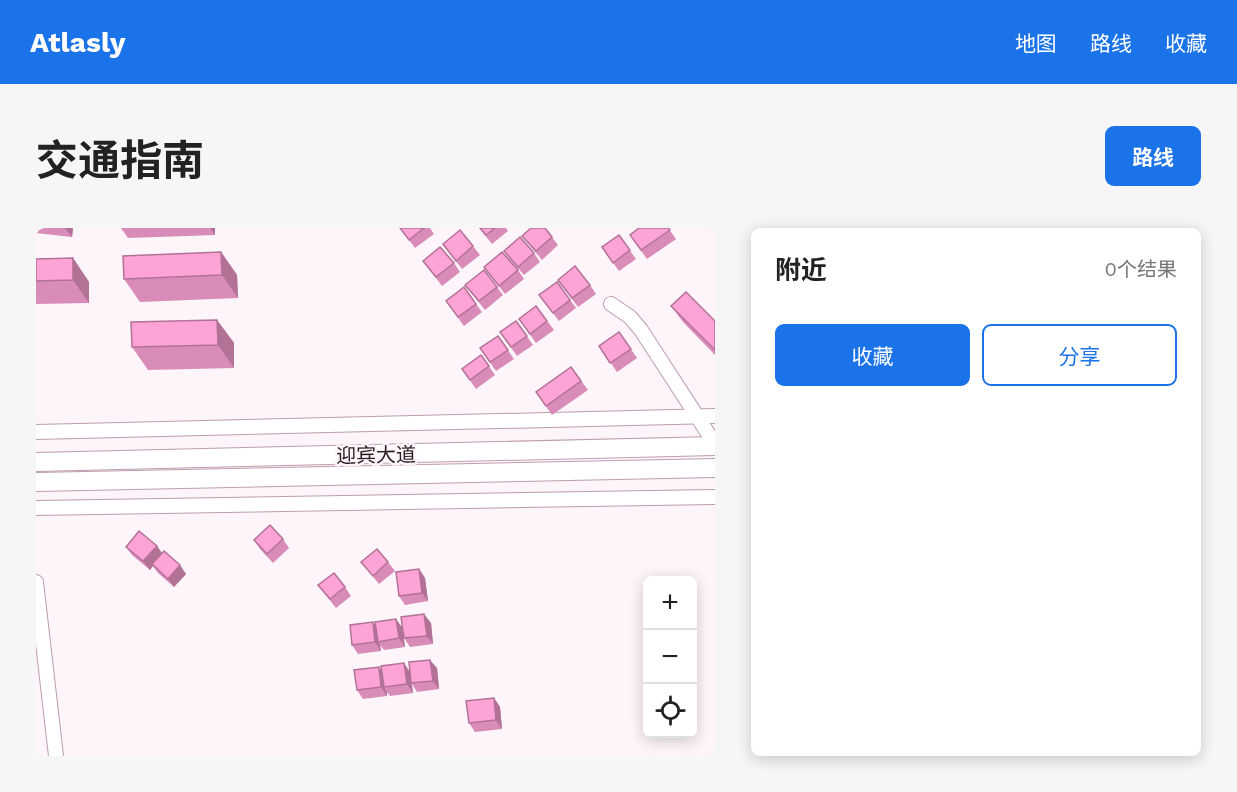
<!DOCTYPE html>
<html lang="zh">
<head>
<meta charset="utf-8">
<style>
  :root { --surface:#fff; --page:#f6f6f6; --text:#222; --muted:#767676; --line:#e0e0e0; --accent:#1a73e8 }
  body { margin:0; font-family:"Work Sans","Noto Sans SC",sans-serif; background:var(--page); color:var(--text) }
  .controls { position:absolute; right:18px; bottom:18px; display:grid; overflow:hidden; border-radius:9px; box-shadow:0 3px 15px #0003 }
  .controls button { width:54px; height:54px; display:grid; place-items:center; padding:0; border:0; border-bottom:2px solid var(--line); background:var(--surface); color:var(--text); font:30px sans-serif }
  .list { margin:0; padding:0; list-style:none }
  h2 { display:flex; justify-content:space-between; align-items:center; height:78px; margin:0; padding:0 24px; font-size:26px }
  h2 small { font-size:20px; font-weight:400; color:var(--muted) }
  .actions { display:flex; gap:12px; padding:18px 24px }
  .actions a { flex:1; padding:14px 0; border:2px solid var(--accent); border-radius:9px; text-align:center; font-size:21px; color:var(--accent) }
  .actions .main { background:var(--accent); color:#fff }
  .icon { flex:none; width:33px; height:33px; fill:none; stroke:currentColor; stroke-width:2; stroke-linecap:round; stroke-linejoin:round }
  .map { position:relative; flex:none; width:679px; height:528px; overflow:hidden; border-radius:9px }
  header { display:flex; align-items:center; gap:36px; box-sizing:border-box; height:84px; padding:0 30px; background:var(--accent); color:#fff }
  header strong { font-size:28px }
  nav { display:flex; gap:33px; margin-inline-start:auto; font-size:21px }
  .intro { display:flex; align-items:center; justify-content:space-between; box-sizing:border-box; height:144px; padding:0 36px }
  h1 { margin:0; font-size:42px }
  .button { padding:15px 27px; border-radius:9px; background:var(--accent); color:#fff; font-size:21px; font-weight:700 }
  main { display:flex; gap:36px; padding:0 36px }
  aside { flex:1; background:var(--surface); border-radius:9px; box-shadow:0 3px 15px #0003 }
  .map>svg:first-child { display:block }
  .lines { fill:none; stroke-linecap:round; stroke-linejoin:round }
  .minor-casing { stroke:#be9dae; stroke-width:16 }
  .major-casing { stroke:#be9dae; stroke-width:20 }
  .minor { stroke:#fff; stroke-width:14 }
  .major { stroke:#fff; stroke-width:18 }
  .wall { fill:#da8cb8 }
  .shaded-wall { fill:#b27296 }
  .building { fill:#fea3d6; stroke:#b27296; stroke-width:1.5 }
  .labels { text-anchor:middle; stroke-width:5; stroke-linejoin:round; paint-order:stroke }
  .street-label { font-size:20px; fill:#281b22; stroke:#fdf5f9 }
</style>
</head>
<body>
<header>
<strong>Atlasly</strong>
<nav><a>地图</a><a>路线</a><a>收藏</a></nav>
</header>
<div class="intro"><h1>交通指南</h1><a class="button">路线</a></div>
<main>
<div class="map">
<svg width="679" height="528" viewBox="0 0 679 528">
  <rect width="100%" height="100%" fill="#fdf5f9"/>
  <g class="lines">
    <g class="minor-casing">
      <g id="minor">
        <polyline points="575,76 594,89 605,102 679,216"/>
        <polyline points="0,204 679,188"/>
        <polyline points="0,280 679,269"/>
        <polyline points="0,354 20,528"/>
      </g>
    </g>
    <g class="major-casing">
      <g id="major">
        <polyline points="0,234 679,218"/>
        <polyline points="0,254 679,240"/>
      </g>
    </g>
    <use href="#minor" class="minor"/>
    <use href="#major" class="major"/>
  </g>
  <g class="wall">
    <polygon points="0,0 37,0 36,9 0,5"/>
    <polygon points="85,0 179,0 179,7 92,10"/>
    <polygon points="364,0 394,0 398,6 379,20"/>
    <polygon points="443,0 470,0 472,3 456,16"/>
    <polygon points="632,0 640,11 611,31 594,7"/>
    <polygon points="583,7 600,31 583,43 566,19"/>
    <polygon points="486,8 516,9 522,17 506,32"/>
    <polygon points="407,16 437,18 444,27 426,41"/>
    <polygon points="468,23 498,25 504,34 488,47 475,32"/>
    <polygon points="185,24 201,47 202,70 104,74 88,51"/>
    <polygon points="37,30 53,54 53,75 0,76 0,31"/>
    <polygon points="387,33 418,35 424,44 406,58"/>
    <polygon points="448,39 482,42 488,51 469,66"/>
    <polygon points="522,52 554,57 560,66 542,79"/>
    <polygon points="521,54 540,80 523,93 503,67"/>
    <polygon points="429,57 461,59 467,67 449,82"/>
    <polygon points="410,73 440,76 446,84 428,98"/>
    <polygon points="500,78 518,102 500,115 483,91"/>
    <polygon points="635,78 679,93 679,127 647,94"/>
    <polygon points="181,92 198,115 198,140 112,142 96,119"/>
    <polygon points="480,93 497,117 481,128 464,104"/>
    <polygon points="583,104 601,130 581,144 563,118"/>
    <polygon points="462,108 478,131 460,143 444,120"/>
    <polygon points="445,127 459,147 440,161 426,141"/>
    <polygon points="535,139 552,162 516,187 500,164"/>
    <polygon points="247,311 253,320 237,335 224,321 218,312"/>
    <polygon points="121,318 126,325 150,346 138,359 122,345 117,338 114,342 96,327 90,319"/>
    <polygon points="325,334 352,334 359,343 343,356"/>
    <polygon points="383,341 389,350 392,373 369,377 363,368"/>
    <polygon points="282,357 309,359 315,368 300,380"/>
    <polygon points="395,395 397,416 374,419 368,410"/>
    <polygon points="339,398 366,399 369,419 348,422 344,417 345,423 322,426 316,417"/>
    <polygon points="343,439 345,443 374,445 401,440 403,461 381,464 376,456 377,465 354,468 351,464 351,468 327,471 321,462"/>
    <polygon points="458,470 464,479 466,501 439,504 433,495"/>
  </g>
  <g class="shaded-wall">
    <polygon points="29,0 37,0 36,9"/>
    <polygon points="174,0 179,0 179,7"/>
    <polygon points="185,24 201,47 202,70 186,47"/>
    <polygon points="37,30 53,54 53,75 37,52"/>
    <polygon points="181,92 198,115 198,140 182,117"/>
    <polygon points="121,318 127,327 116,336 117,338 114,342 107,333"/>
    <polygon points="144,337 150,346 138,359 132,351"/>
    <polygon points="383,341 389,350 392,373 386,365"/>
    <polygon points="388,386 395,395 397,416 391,408"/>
    <polygon points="360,391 366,399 369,419 363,410"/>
    <polygon points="337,394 343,403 342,414 344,417 345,423 339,414"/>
    <polygon points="394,432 401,440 403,461 397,453"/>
    <polygon points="368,435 374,444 377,465 371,456"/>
    <polygon points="343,439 349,448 348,459 351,464 351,468 345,459"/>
    <polygon points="458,470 464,479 466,501 460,492"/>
  </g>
  <g class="building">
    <polygon points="364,0 388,0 373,12"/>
    <polygon points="444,0 459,0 450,7"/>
    <polygon points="495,0 509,0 516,9 500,23 486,8"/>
    <polygon points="603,0 632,0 634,2 605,22 594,7"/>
    <polygon points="424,2 437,18 420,33 407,16"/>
    <polygon points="583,7 594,22 577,35 566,19"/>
    <polygon points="484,9 498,25 482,39 468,23"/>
    <polygon points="404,19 418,35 400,49 387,33"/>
    <polygon points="185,24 186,47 88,51 87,28"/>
    <polygon points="466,24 482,42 463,58 448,39"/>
    <polygon points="37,30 37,52 0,53 0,31"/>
    <polygon points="539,38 554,57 536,70 522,52"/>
    <polygon points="448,42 461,59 443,73 429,57"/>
    <polygon points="521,54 534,72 517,85 503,67"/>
    <polygon points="428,59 440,76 422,89 410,73"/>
    <polygon points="650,64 679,93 679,122 635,78"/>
    <polygon points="500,78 511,93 494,106 483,91"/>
    <polygon points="181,92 182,117 96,119 95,94"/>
    <polygon points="480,93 491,108 475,119 464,104"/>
    <polygon points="583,104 595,121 574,135 563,118"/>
    <polygon points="462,108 472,122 454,134 444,120"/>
    <polygon points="445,127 453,138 434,152 426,141"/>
    <polygon points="535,139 545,153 510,178 500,164"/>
    <polygon points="234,297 247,311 231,326 218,312"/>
    <polygon points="103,303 121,318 107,333 90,319"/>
    <polygon points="341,321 352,334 337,348 325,334"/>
    <polygon points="128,323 144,337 132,351 116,336"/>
    <polygon points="383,341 386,365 363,368 360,344"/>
    <polygon points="298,345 309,359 294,371 282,357"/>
    <polygon points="388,386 391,408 368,410 365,389"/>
    <polygon points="360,391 363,410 342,414 339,394"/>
    <polygon points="337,394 339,414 316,417 314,397"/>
    <polygon points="394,432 397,453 375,455 373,434"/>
    <polygon points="368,435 371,456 348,459 345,438"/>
    <polygon points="343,439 345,459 321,462 318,442"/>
    <polygon points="458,470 460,492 433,495 430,473"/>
  </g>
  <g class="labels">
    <g class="street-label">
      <text transform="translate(340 227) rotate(-1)" y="7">迎宾大道</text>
    </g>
  </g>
</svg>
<div class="controls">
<button>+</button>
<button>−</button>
<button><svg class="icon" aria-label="locate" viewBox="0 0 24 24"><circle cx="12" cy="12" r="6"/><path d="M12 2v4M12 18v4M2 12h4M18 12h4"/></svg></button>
</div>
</div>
<aside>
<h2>附近<small>0个结果</small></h2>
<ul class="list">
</ul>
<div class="actions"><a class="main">收藏</a><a>分享</a></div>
</aside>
</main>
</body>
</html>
